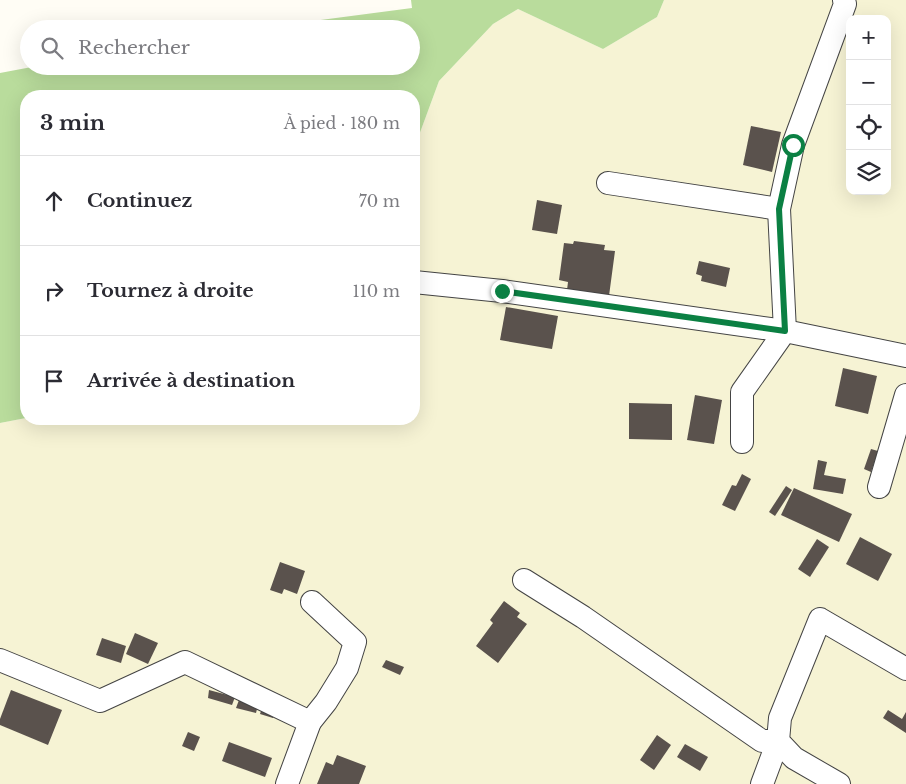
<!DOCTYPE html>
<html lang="fr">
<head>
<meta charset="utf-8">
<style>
  :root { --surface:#fff; --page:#f2f2f3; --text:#2b2b33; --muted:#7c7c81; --line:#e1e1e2 }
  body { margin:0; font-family:"Libre Baskerville",serif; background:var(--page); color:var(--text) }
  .controls { position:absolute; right:15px; top:15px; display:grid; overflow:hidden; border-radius:10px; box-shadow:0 5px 20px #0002 }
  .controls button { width:45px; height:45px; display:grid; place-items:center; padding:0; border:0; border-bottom:1px solid var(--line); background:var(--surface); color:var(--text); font:25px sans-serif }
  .stop { position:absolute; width:15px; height:15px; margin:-11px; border:4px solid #0b8043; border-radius:50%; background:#fff }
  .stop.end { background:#0b8043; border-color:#fff; box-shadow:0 1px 5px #0008 }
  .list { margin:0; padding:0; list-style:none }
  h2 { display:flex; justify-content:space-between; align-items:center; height:65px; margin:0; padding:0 20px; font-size:21px }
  h2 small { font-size:16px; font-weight:400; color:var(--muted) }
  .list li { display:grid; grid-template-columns:32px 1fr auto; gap:15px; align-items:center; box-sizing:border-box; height:90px; padding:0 20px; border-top:1px solid var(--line) }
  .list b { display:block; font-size:19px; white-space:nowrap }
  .list em { font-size:16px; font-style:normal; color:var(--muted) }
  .icon { flex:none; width:28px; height:28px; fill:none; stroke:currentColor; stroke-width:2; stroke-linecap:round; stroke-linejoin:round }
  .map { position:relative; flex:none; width:906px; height:784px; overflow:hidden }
  .search { position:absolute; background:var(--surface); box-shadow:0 5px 20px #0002; left:20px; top:20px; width:400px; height:55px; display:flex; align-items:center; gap:12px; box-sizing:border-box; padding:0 18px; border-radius:28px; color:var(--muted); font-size:19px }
  .panel { position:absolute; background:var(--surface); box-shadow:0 5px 20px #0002; left:20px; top:90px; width:400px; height:335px; border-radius:20px }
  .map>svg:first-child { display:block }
  .farmland { fill:#f6f3d4; fill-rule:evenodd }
  .forest { fill:#b9dc9c }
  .building { fill:#5a524d }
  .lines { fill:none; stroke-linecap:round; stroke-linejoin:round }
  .minor-casing { stroke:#444; stroke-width:24 }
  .minor { stroke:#fff; stroke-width:22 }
  .route { stroke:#0b8043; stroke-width:6 }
</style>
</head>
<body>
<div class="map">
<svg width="906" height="784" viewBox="0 0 906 784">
  <rect width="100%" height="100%" fill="#fffdf5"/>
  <path class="farmland" d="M664,0H906V784H0V423L26,418L414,419V144L418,138L439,81L493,24L518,9L603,49L657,17ZM850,19H887V191H850Z"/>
  <polygon class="forest" points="411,0 664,0 657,17 603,49 518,9 493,24 439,81 418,138 414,144 414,96 26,96 26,418 0,423 0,73 37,66 411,66 411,29 252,29 412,8"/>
  <g class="building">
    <polygon points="751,126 781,132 772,172 743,165"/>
    <polygon points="537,200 562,205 557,234 532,230"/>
    <polygon points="574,241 605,245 604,250 615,251 609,296 567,290 568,282 559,280 564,243 573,244"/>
    <polygon points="699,261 730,268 726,287 701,281 702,276 696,274"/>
    <polygon points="506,307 558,316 552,349 500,340"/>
    <polygon points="414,316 419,317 415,340 414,340"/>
    <polygon points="843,368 877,376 868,414 835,406"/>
    <polygon points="695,395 722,400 714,444 687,440"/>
    <polygon points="629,403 672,404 672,440 629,439"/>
    <polygon points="871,449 878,451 871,472 864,469"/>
    <polygon points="818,460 827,462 824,475 846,479 843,494 813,489"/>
    <polygon points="742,474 751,479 735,511 722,505 732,485 736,486"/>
    <polygon points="786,486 792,490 775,516 769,512"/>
    <polygon points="794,488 852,514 839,542 781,515"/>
    <polygon points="860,537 892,554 878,581 846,564"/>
    <polygon points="817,539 829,547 810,577 798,569"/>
    <polygon points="280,562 305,571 297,594 284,589 282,594 270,590"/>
    <polygon points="504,601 520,613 517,617 527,624 498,663 476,646 493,623 490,620"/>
    <polygon points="135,633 158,643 148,664 126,654"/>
    <polygon points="102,638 126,646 121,663 96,655"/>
    <polygon points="386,660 404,667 400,675 382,667"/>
    <polygon points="11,690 62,710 48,745 0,725 0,719"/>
    <polygon points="209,690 235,697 232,705 208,698"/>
    <polygon points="239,700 258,705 256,713 236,708"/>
    <polygon points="262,708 275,712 273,718 260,714"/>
    <polygon points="888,710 902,719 906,712 906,733 883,718"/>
    <polygon points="188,732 200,737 194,751 182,746"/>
    <polygon points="657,735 671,745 654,770 640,760"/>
    <polygon points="229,742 272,758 265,777 222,761"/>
    <polygon points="685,744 708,757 700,771 677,757"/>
    <polygon points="337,755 366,766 359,784 317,784 326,762 333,765"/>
  </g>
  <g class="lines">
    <g class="minor-casing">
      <g id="minor">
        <polyline points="608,183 779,209"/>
        <polyline points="414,282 502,291 785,331 906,356"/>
        <polyline points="742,442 742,392 785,331 779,209 793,145 845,4 844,0"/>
        <polyline points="879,487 906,395"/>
        <polyline points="524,580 583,617 762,741 778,741 762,784"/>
        <polyline points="0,660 100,701 185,662 310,722"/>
        <polyline points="287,784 310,722 326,702 347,668 355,642 312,602"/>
        <polyline points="839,784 794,758 778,741 780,718 820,619 906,669"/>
      </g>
    </g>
    <use href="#minor" class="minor"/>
  </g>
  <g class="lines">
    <polyline class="route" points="502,291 785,331 779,209 793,145"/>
  </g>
</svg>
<div class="controls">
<button>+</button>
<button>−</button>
<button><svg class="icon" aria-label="locate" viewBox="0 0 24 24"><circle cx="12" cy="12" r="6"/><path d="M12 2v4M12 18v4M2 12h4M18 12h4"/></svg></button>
<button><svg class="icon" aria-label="layers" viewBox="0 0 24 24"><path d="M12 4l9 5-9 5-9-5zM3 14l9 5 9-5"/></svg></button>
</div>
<div class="stop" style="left:793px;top:145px"></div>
<div class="stop end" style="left:502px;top:291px"></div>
<div class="search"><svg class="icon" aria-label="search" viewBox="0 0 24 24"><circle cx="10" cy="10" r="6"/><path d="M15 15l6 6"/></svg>Rechercher</div>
<section class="panel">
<h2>3 min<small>À pied · 180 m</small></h2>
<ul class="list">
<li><svg class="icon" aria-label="ahead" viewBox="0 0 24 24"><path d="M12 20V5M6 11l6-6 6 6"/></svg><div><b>Continuez</b></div><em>70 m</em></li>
<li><svg class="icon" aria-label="right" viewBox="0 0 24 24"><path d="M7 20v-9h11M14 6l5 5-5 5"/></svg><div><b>Tournez à droite</b></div><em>110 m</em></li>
<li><svg class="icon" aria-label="arrive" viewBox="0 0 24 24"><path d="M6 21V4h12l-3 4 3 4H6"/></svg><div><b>Arrivée à destination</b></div></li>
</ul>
</section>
</div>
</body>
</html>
